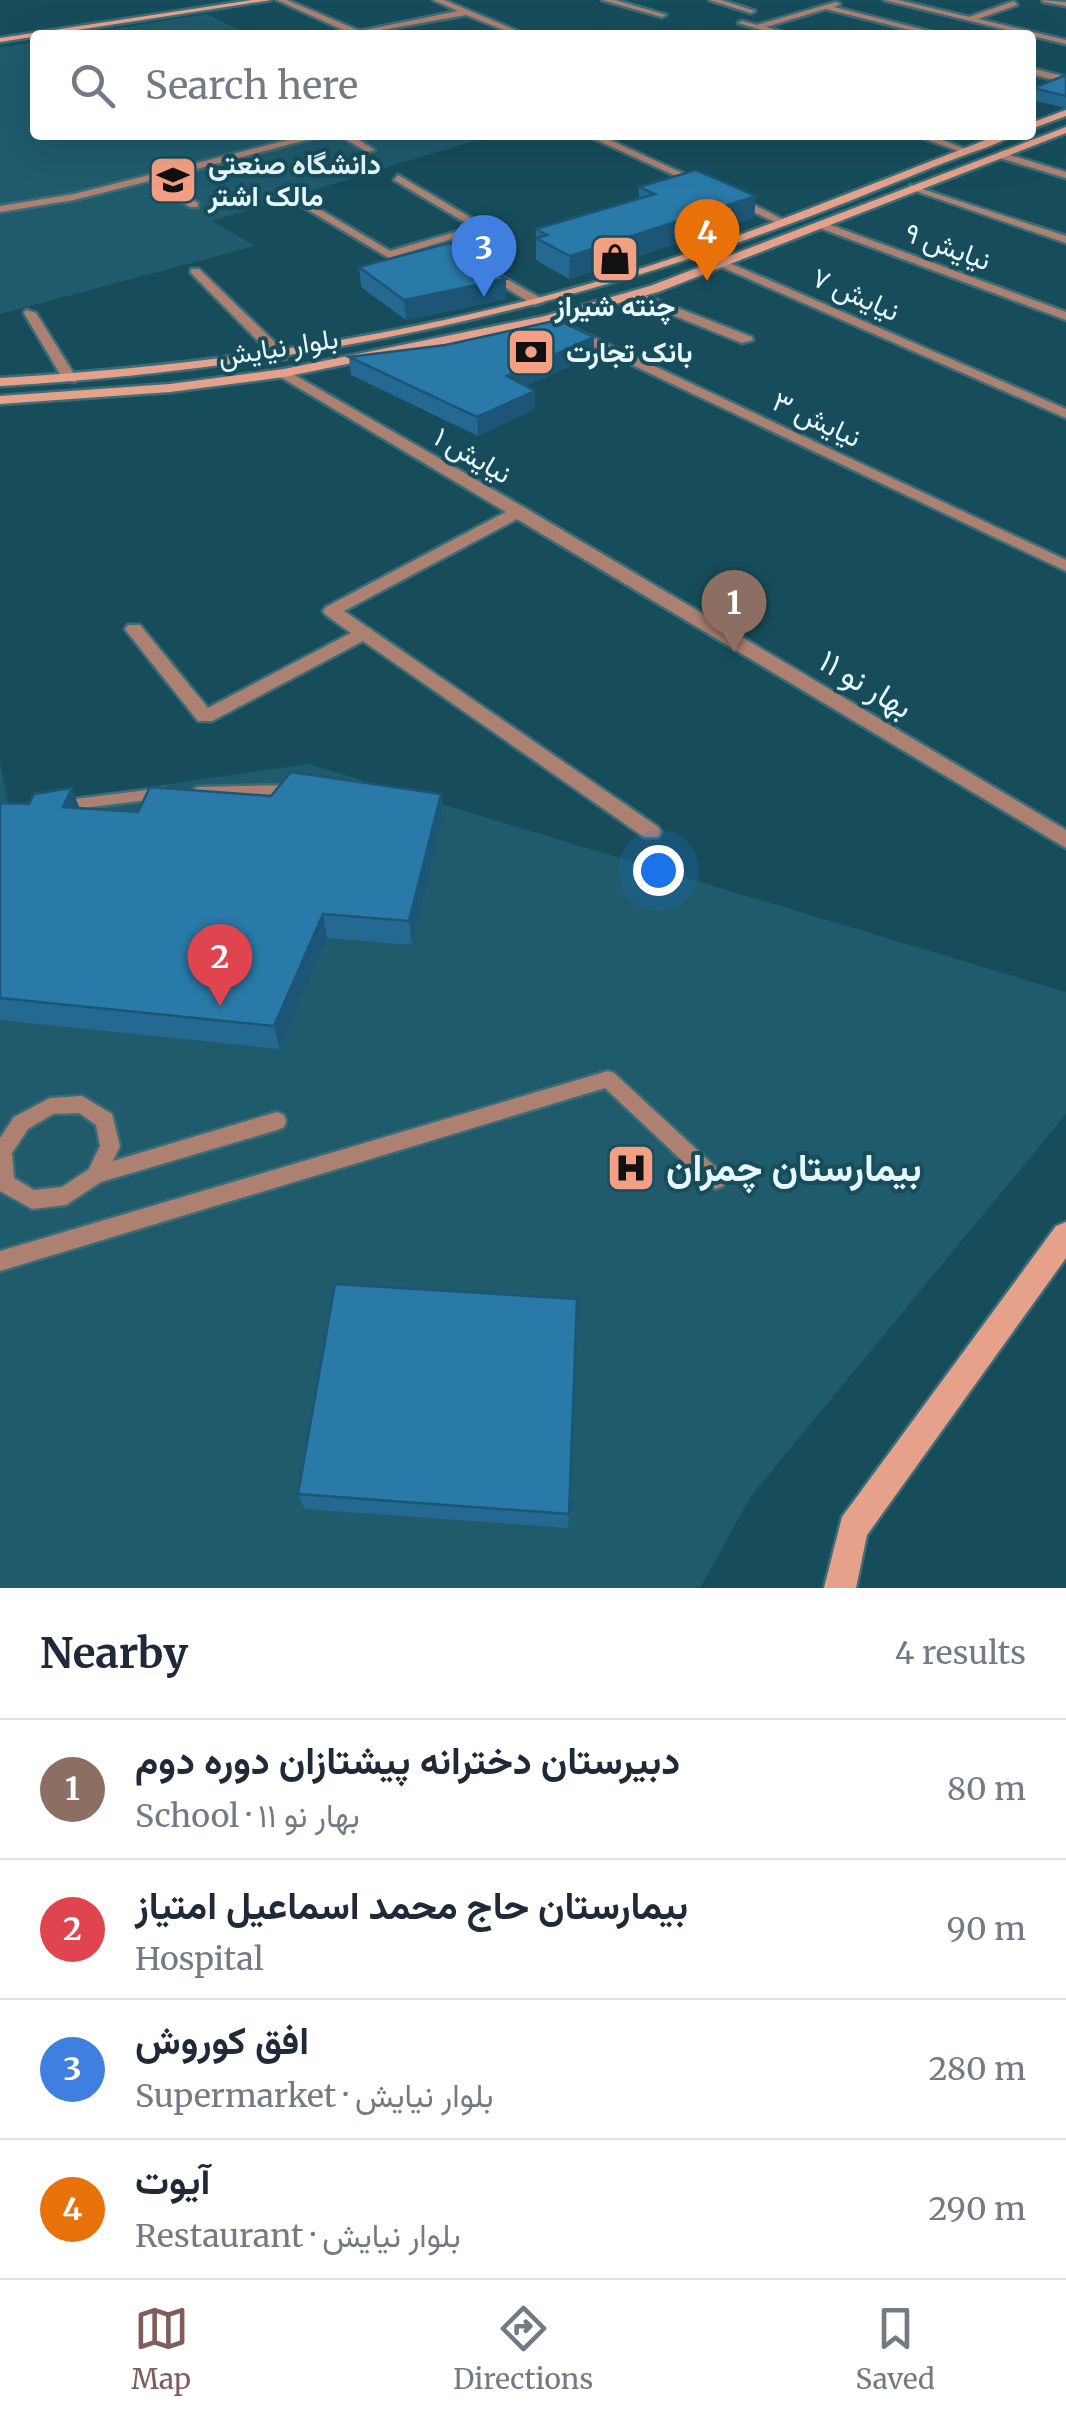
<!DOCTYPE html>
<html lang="en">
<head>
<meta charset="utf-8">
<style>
  :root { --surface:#fff; --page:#f2f2f3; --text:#1f2937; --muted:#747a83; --line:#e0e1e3; --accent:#7e5e5a }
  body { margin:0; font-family:Merriweather,Vazirmatn,serif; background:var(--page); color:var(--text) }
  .you { position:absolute; left:658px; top:870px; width:35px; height:35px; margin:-25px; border:8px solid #fff; border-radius:50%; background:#1a73e8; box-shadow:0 0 0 15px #1a73e833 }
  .badge { display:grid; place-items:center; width:65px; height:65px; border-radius:50%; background:var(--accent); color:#fff; font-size:32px; font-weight:700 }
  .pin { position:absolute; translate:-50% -82px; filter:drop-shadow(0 2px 5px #0008) }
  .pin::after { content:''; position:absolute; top:52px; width:35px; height:30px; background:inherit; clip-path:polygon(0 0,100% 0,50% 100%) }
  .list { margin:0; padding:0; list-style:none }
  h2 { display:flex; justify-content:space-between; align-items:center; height:130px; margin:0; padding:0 40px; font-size:42px }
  h2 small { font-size:32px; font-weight:400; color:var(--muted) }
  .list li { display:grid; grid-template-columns:65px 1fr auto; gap:30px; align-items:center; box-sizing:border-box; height:140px; padding:0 40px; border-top:2px solid var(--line) }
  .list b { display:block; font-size:38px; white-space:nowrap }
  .list p { margin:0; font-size:32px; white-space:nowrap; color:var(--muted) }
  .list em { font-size:32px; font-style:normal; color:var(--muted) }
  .icon { flex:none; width:55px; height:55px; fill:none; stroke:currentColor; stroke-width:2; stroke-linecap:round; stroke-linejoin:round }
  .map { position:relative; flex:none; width:1066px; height:1588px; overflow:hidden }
  .search { position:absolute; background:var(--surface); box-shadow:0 10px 40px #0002; left:30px; right:30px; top:30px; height:110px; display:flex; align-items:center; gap:25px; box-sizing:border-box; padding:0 35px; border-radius:10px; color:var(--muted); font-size:38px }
  .sheet { height:690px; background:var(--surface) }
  nav { display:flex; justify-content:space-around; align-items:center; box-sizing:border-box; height:140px; border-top:2px solid var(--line); background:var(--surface); font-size:28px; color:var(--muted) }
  nav a { display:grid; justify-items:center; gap:5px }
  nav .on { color:var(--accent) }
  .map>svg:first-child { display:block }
  .built { fill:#1f5b6b }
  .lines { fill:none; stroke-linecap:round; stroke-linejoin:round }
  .lane-casing { stroke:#3c6c78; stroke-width:5 }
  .street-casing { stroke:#3c6c78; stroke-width:5 }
  .secondary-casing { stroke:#3c6c78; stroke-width:5 }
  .lane { fill:#ad8172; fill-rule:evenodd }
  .street { fill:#ad8172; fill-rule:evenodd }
  .secondary { fill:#e6a18a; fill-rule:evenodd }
  .wall { fill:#246991 }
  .shaded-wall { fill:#1d5576 }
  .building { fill:#2a7aa9; stroke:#1d5576; stroke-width:2.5 }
  .labels { text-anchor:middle; stroke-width:8; stroke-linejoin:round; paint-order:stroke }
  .far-poi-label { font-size:28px; font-weight:bold; fill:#e6f7fd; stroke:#174d5b; text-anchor:start }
  .far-street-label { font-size:28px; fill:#e6f7fd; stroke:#174d5b }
  .street-label { font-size:32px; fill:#e6f7fd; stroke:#174d5b }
  .near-poi-label { font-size:38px; font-weight:bold; fill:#e6f7fd; stroke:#174d5b; text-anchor:start }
</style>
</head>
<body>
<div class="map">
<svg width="1066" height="1588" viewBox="0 0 1066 1588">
  <rect width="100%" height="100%" fill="#174d5b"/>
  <g class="built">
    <polygon points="207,14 250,35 77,35"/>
    <polygon points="35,42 35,135 483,138 212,221 255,246 0,314 0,47"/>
    <polygon points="0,762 9,807 308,764 1066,992 1066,1114 751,1496 700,1588 0,1588"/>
  </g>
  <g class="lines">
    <g class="lane-casing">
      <g id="lane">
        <polygon points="292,785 299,790 292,795 197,797 190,792 197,787"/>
        <polygon points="164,788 171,793 164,798 58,811 50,806 58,801"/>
        <polygon points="608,1071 614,1073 723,1174 726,1180 723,1186 716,1189 709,1186 605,1088 0,1271 0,1251"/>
        <path d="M82,1096L112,1114L120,1146L113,1161L277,1112L284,1115L286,1121L284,1127L277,1130L101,1182L66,1205L32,1209L0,1191V1138L14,1117L50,1098ZM79,1113L96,1125L100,1146L89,1169L62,1187L34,1190L14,1178L12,1153L28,1129L53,1114Z"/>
      </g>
    </g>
    <g class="street-casing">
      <g id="street">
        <polygon points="277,0 287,0 360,31 458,11 433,0 444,0 527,35 516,35 466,15 354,35"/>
        <polygon points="602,0 615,0 666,15 662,17"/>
        <polygon points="709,0 721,0 755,11 751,13"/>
        <polygon points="884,0 898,0 969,17 1014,1 1017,5 978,19 1066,40 1066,44"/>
        <polygon points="1042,0 1066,2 1066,6 1043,2"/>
        <polygon points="836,2 840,4 834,7 944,35 930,35 826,9 766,27 792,35 779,35 738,23 742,21 757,25"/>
        <polygon points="1031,68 1066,77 1066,83 1031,74"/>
        <polygon points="308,135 325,135 159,179 198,203 198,207 190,207 149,181 74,200 0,212 0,206 74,194"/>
        <polygon points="339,135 351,135 375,150 367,152"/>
        <polygon points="586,135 599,135 709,185 700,187"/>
        <polygon points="915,135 929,135 971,151 963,153"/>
        <polygon points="1000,152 1066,172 1066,178 996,157"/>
        <polygon points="398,175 488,228 389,258 295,202 304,200 390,251 473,227 394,180"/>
        <polygon points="910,185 1066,236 1066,243 910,189"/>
        <polygon points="726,195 734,195 786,221 777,223 726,199"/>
        <polygon points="817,223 825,223 1066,312 1066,320 817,227"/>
        <polygon points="717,261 725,261 1066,409 1066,418 717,265"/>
        <polygon points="484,266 542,299 544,302 534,305 480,272 478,270"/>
        <polygon points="191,269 199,269 286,353 286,359 276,359 191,273"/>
        <polygon points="634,291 752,337 753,340 742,343 630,298 630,292"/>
        <polygon points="26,310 36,313 77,379 75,382 63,379 24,313"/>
        <polygon points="571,327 1066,560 1066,571 567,334 565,331"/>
        <polygon points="284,369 525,508 1066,830 1066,848 517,519 344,611 658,827 661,832 658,837 644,837 363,641 212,721 198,721 128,633 125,629 128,625 140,625 208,708 351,633 326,615 323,611 326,607 506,512 279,376 279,370"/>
      </g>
    </g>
    <g class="secondary-casing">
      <g id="secondary">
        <polygon points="252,0 271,0 0,42 0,38"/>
        <polygon points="1066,110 1066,116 1031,129 1031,123"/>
        <polygon points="1066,127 1066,133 658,292 551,322 284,377 170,392 0,404 0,396 170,384 284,369 545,316 650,286"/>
        <path d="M999,135H1013C997,145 975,151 957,158C922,171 887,186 852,200C572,311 300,368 0,386V378C206,366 408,337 606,279C741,240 868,184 999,135Z"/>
        <polygon points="1066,1222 1066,1258 867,1535 856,1588 824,1588 842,1517 1056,1226"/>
      </g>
    </g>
    <use href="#lane" class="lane"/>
    <use href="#street" class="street"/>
    <use href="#secondary" class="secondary"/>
  </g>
  <g class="wall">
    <polygon points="1066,75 1066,108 1031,100 1033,88"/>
    <polygon points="639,187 754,218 569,279 536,260 536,229 639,199"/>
    <polygon points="359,267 506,299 406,320 361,287"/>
    <polygon points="594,337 594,355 526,386 535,391 535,409 478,436 351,375 349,357 446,345"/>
    <polygon points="441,794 443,818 412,945 327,938 280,1049 0,1020 0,803 138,812 271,796"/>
    <polygon points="298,1494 569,1514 568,1528 305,1509"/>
  </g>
  <g class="shaded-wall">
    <polygon points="756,196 754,218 569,279 570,256"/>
    <polygon points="506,279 506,299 406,320 404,300"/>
    <polygon points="594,337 594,355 507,395 507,376"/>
    <polygon points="535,391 535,409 478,436 477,417"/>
    <polygon points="72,788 81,812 63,807"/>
    <polygon points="441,794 443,818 412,945 409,921"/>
    <polygon points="323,914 327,938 280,1049 274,1026"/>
  </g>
  <g class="building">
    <polygon points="1066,75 1066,96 1033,88"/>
    <polygon points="696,170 756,196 570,256 536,238 547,235 536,229 655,194 639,187"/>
    <polygon points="449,243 506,279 404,300 359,267"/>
    <polygon points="558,320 594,337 507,376 535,391 477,417 349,357 446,345"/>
    <polygon points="291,772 441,794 409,921 323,914 274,1026 0,998 0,803 29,804 34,794 72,788 63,807 138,812 150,787 271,796"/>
    <polygon points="335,1284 577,1299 569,1514 298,1494"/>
  </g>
  <defs>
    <g id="university-square" transform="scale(2.5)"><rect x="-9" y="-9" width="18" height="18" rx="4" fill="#f39f84" stroke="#174d5b"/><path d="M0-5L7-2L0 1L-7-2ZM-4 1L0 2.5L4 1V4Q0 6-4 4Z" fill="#111"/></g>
    <g id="shop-square" transform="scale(2.5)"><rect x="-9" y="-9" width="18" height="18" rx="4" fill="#f39f84" stroke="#174d5b"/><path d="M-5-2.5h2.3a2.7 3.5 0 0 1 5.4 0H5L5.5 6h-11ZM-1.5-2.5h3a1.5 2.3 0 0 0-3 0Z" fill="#111"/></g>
    <g id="bank-square" transform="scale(2.5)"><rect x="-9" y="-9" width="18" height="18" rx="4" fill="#f39f84" stroke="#174d5b"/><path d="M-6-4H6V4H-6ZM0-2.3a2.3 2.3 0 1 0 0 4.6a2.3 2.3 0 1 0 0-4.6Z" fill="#111"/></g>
    <g id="hospital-square" transform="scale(2.5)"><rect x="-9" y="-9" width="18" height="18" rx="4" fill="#f39f84" stroke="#174d5b"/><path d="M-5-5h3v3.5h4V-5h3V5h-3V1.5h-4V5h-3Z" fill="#111"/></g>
  </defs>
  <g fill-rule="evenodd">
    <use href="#university-square" x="173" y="180"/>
    <use href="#shop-square" x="615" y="259"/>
    <use href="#bank-square" x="531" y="352"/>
    <use href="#hospital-square" x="631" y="1168"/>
  </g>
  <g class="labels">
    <g class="far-poi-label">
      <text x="208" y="174">دانشگاه صنعتی<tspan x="208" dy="32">مالک اشتر</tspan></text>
      <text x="615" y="316" text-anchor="middle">چنته شیراز</text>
      <text x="566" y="362">بانک تجارت</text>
    </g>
    <g class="far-street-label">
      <text transform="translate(948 246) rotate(20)" y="10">نیایش ۹</text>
      <text transform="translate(856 294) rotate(24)" y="10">نیایش ۷</text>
      <text transform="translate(278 347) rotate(-9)" y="10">بلوار نیایش</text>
      <text transform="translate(817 419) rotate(25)" y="10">نیایش ۳</text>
      <text transform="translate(473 455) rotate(30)" y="10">نیایش ۱</text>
    </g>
    <g class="street-label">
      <text transform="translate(866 684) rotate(31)" y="11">۱۱ بهار نو</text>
    </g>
    <g class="near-poi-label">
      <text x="666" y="1181">بیمارستان چمران</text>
    </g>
  </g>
</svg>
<div class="you"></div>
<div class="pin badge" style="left:734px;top:652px;background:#8d6e63">1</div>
<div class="pin badge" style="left:220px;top:1006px;background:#e0444e">2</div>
<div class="pin badge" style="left:484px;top:297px;background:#3f7fe0">3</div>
<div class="pin badge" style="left:707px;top:281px;background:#e8710a">4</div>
<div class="search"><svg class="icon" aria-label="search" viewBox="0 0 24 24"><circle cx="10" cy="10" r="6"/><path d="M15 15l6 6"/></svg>Search here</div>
</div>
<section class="sheet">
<h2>Nearby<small>4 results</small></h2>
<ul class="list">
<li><span class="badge" style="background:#8d6e63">1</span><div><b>دبیرستان دخترانه پیشتازان دوره دوم</b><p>School · ۱۱ بهار نو</p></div><em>80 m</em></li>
<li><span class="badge" style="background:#e0444e">2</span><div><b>بیمارستان حاج محمد اسماعیل امتیاز</b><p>Hospital</p></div><em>90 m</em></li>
<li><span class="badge" style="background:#3f7fe0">3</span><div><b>افق کوروش</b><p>Supermarket · بلوار نیایش</p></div><em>280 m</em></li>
<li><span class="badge" style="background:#e8710a">4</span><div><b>آیوت</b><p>Restaurant · بلوار نیایش</p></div><em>290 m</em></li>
</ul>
</section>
<nav>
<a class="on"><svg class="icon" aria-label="map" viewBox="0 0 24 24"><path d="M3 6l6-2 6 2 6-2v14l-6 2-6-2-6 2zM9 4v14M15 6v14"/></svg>Map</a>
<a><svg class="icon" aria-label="directions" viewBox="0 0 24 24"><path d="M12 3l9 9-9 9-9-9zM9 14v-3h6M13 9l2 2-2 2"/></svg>Directions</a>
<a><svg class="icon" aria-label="saved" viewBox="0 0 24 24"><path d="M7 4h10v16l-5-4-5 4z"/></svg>Saved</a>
</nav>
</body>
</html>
